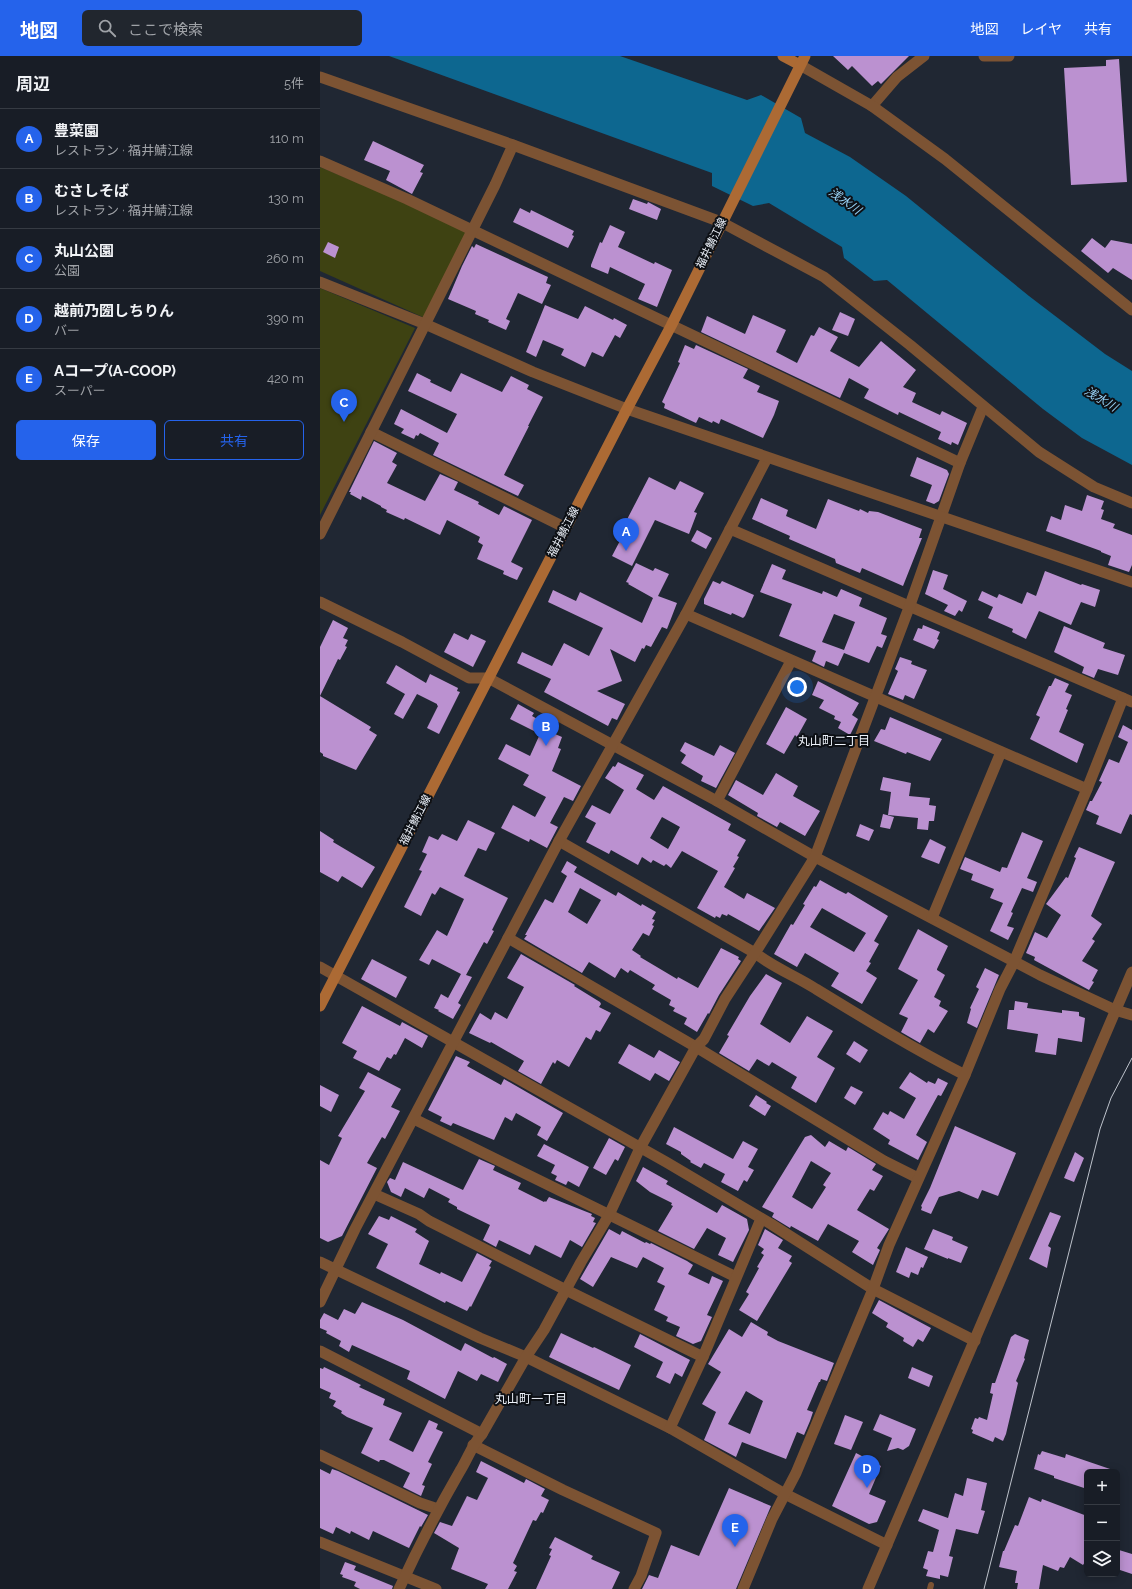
<!DOCTYPE html>
<html lang="ja">
<head>
<meta charset="utf-8">
<style>
  :root { --surface:#181d26; --page:#21262e; --text:#f1f3f6; --muted:#9fa2a7; --line:#363b43; --accent:#2563eb }
  body { margin:0; font-family:Raleway,"Noto Sans JP",sans-serif; background:var(--page); color:var(--text) }
  .controls { position:absolute; right:12px; bottom:12px; display:grid; overflow:hidden; border-radius:6px; box-shadow:0 2px 10px #0003 }
  .controls button { width:36px; height:36px; display:grid; place-items:center; padding:0; border:0; border-bottom:1px solid var(--line); background:var(--surface); color:var(--text); font:20px sans-serif }
  .you { position:absolute; left:477px; top:631px; width:14px; height:14px; margin:-10px; border:3px solid #fff; border-radius:50%; background:#1a73e8; box-shadow:0 0 0 6px #1a73e833 }
  .badge { display:grid; place-items:center; width:26px; height:26px; border-radius:50%; background:var(--accent); color:#fff; font-size:13px; font-weight:700 }
  .pin { position:absolute; translate:-50% -33px; filter:drop-shadow(0 1px 2px #0008) }
  .pin::after { content:''; position:absolute; top:21px; width:14px; height:12px; background:inherit; clip-path:polygon(0 0,100% 0,50% 100%) }
  .list { margin:0; padding:0; list-style:none }
  h2 { display:flex; justify-content:space-between; align-items:center; height:52px; margin:0; padding:0 16px; font-size:17px }
  h2 small { font-size:13px; font-weight:400; color:var(--muted) }
  .list li { display:grid; grid-template-columns:26px 1fr auto; gap:12px; align-items:center; box-sizing:border-box; height:60px; padding:0 16px; border-top:1px solid var(--line) }
  .list b { display:block; font-size:15px; white-space:nowrap }
  .list p { margin:0; font-size:13px; white-space:nowrap; color:var(--muted) }
  .list em { font-size:13px; font-style:normal; color:var(--muted) }
  .actions { display:flex; gap:8px; padding:12px 16px }
  .actions a { flex:1; padding:9px 0; border:1px solid var(--accent); border-radius:6px; text-align:center; font-size:14px; color:var(--accent) }
  .actions .main { background:var(--accent); color:#fff }
  .icon { flex:none; width:22px; height:22px; fill:none; stroke:currentColor; stroke-width:2; stroke-linecap:round; stroke-linejoin:round }
  .map { position:relative; flex:none; width:812px; height:1533px; overflow:hidden }
  header { display:flex; align-items:center; gap:24px; box-sizing:border-box; height:56px; padding:0 20px; background:var(--accent); color:#fff }
  header strong { font-size:19px }
  nav { display:flex; gap:22px; margin-inline-start:auto; font-size:14px }
  .search { width:280px; height:36px; background:var(--page); display:flex; align-items:center; gap:10px; box-sizing:border-box; padding:0 14px; border-radius:6px; color:var(--muted); font-size:15px }
  main { display:flex }
  aside { flex:1; background:var(--surface) }
  .map>svg:first-child { display:block }
  .green { fill:#3e4212 }
  .water { fill:#0d6790 }
  .building { fill:#bb91d0; fill-rule:evenodd }
  .lines { fill:none; stroke-linecap:round; stroke-linejoin:round }
  .service { stroke:#7c5333; stroke-width:6 }
  .minor { stroke:#7c5333; stroke-width:11 }
  .tertiary { stroke:#7c5333; stroke-width:11 }
  .secondary { stroke:#ac6a34; stroke-width:11 }
  .tram { stroke:#bec3cc; stroke-width:1 }
  .labels { text-anchor:middle; stroke-width:4; stroke-linejoin:round; paint-order:stroke }
  .street-label { font-size:11px; fill:#edf2fa; stroke:#0d1015 }
  .water-label { font-size:12px; font-style:italic; fill:#96d0f4; stroke:#0d1015 }
  .neighbourhood-label { font-size:12px; fill:#edf2fa; stroke:#0d1015 }
</style>
</head>
<body>
<header>
<strong>地図</strong>
<div class="search"><svg class="icon" aria-label="search" viewBox="0 0 24 24"><circle cx="10" cy="10" r="6"/><path d="M15 15l6 6"/></svg>ここで検索</div>
<nav><a>地図</a><a>レイヤ</a><a>共有</a></nav>
</header>
<main>
<aside>
<h2>周辺<small>5件</small></h2>
<ul class="list">
<li><span class="badge">A</span><div><b>豊菜園</b><p>レストラン · 福井鯖江線</p></div><em>110 m</em></li>
<li><span class="badge">B</span><div><b>むさしそば</b><p>レストラン · 福井鯖江線</p></div><em>130 m</em></li>
<li><span class="badge">C</span><div><b>丸山公園</b><p>公園</p></div><em>260 m</em></li>
<li><span class="badge">D</span><div><b>越前乃圀しちりん</b><p>バー</p></div><em>390 m</em></li>
<li><span class="badge">E</span><div><b>Aコープ(A-COOP)</b><p>スーパー</p></div><em>420 m</em></li>
</ul>
<div class="actions"><a class="main">保存</a><a>共有</a></div>
</aside>
<div class="map">
<svg width="812" height="1533" viewBox="0 0 812 1533">
  <rect width="100%" height="100%" fill="#202733"/>
  <g class="green">
    <polygon points="0,111 152,175 107,263 0,215"/>
    <polygon points="0,232 95,272 0,459"/>
  </g>
  <polygon class="water" points="69,0 300,0 427,44 441,39 481,62 485,77 530,101 586,140 709,240 785,298 812,315 812,409 762,382 723,353 567,224 554,225 524,202 522,191 449,147 433,150 392,130 392,117"/>
  <g class="building">
    <polygon points="513,0 589,0 561,28 558,25 552,30 532,10 528,14"/>
    <polygon points="799,3 807,126 751,129 744,12 786,10 786,4"/>
    <polygon points="53,85 104,109 100,116 103,117 92,138 66,124 70,115 44,104"/>
    <polygon points="313,143 327,148 328,146 341,153 337,164 309,153"/>
    <polygon points="200,152 210,157 211,154 254,175 252,179 254,180 248,192 193,166"/>
    <polygon points="290,169 305,176 298,191 334,208 335,206 352,214 337,251 318,243 325,228 290,211 288,218 271,211 271,209 280,186 282,187"/>
    <polygon points="772,182 785,192 791,184 812,188 812,224 793,212 788,217 761,195"/>
    <polygon points="8,186 19,191 15,202 3,196"/>
    <polygon points="156,188 228,221 226,227 231,229 222,248 198,237 186,263 190,265 186,274 168,266 169,264 155,258 156,255 128,243 142,210 152,190 154,192"/>
    <polygon points="225,249 258,263 265,250 293,264 294,262 307,269 300,282 295,279 283,301 272,296 265,311 241,299 244,293 223,284 216,301 206,296"/>
    <polygon points="520,256 535,263 528,280 512,274"/>
    <polygon points="433,259 466,274 456,296 477,307 491,279 494,280 499,271 518,281 510,295 539,311 561,285 596,314 583,331 596,337 592,346 620,359 622,355 647,367 638,389 632,386 631,389 618,383 621,376 579,356 578,359 544,342 549,333 529,322 520,342 381,276 387,260 425,278"/>
    <polygon points="365,289 374,293 376,289 428,313 423,322 440,330 437,336 459,345 454,359 443,382 401,363 399,368 393,365 392,367 379,361 376,367 344,352 345,348 342,346 360,307 358,306"/>
    <polygon points="97,317 111,324 110,326 131,336 141,317 182,336 191,320 209,329 207,333 223,341 208,370 209,370 184,419 204,429 198,440 113,399 119,387 100,377 98,380 96,379 94,383 81,377 84,373 74,368 81,353 127,377 137,358 88,335"/>
    <polygon points="54,385 77,397 72,406 77,409 67,427 105,445 120,418 138,426 134,434 159,446 158,448 179,459 184,450 212,464 191,506 203,512 197,524 183,518 184,515 157,503 163,489 158,486 160,481 127,464 120,479 85,462 84,464 66,456 67,454 61,451 61,450 42,440 41,444 30,438 31,436 29,436"/>
    <polygon points="597,401 627,414 629,418 619,445 614,448 606,445 612,429 590,420"/>
    <polygon points="329,421 355,434 360,425 384,437 374,456 377,457 369,478 335,464 312,510 292,500 303,479 300,477"/>
    <polygon points="767,439 784,445 781,453 784,454 781,463 795,468 793,472 812,479 812,509 809,516 788,509 791,500 781,496 781,495 726,475 731,460 741,464 745,449 762,455"/>
    <polygon points="441,442 468,454 466,460 496,473 508,443 539,455 540,453 548,457 549,455 558,456 602,473 599,482 602,482 583,530 542,512 540,517 516,507 515,503 469,483 470,480 432,463"/>
    <polygon points="377,474 392,482 386,493 371,485"/>
    <polygon points="316,507 333,515 335,512 349,518 338,540 357,547 347,573 342,571 331,591 326,589 324,593 322,592 315,606 290,593 302,625 277,635 305,648 297,664 292,662 288,670 224,636 231,623 197,607 202,596 232,610 244,587 269,600 283,572 228,546 233,534 256,545 260,536 322,567 333,542 308,528 309,527 306,526"/>
    <path d="M452,508L466,514L462,523L502,538L503,535L517,541L521,533L542,542L539,550L567,562L561,578L567,580L562,592L557,590L549,607L524,597L518,610L506,605L504,611L492,605L496,595L459,580L472,548L440,536ZM514,558L535,566L524,594L502,586Z"/>
    <polygon points="613,514 628,519 623,533 647,545 642,556 639,554 635,560 624,555 628,549 605,538"/>
    <polygon points="725,515 761,529 762,528 780,534 775,551 761,546 751,569 719,555 706,583 692,576 693,573 668,562 673,551 658,544 662,535 677,542 679,538 702,548 707,536 716,540"/>
    <polygon points="393,525 400,528 402,525 434,539 425,560 423,562 412,557 411,559 384,548 384,543"/>
    <polygon points="13,564 28,572 23,582 28,584 25,590 27,591 20,604 18,603 0,640 0,591"/>
    <polygon points="603,569 620,576 617,583 619,584 614,593 593,584 598,572 602,573"/>
    <polygon points="744,570 785,587 783,592 805,599 798,619 778,613 774,622 762,617 764,611 734,596"/>
    <polygon points="134,577 148,584 151,578 166,585 153,611 124,596"/>
    <polygon points="580,601 592,605 591,608 607,614 594,643 585,639 583,644 568,638 578,615 575,613"/>
    <polygon points="76,609 106,627 110,618 138,632 137,635 140,636 119,678 107,672 118,650 117,649 117,648 97,638 83,663 74,658 85,638 66,627"/>
    <polygon points="735,622 749,628 745,636 752,639 746,653 748,654 739,676 764,688 757,707 710,683 720,661 716,659 729,630 731,630"/>
    <polygon points="498,625 539,647 532,659 538,663 530,679 518,672 521,666 514,663 515,660 499,652 504,644 492,639"/>
    <polygon points="0,640 51,671 49,674 57,679 36,714 3,700 3,698 0,696"/>
    <polygon points="198,648 214,657 212,660 230,670 228,675 242,681 238,692 241,693 232,715 261,730 253,745 244,741 230,767 238,771 227,792 210,783 209,786 181,772 193,749 215,761 226,741 203,729 209,719 178,703 186,688 210,700 220,678 190,663"/>
    <polygon points="466,651 487,663 477,681 475,679 464,698 446,688"/>
    <polygon points="570,661 622,683 610,705 587,696 586,698 554,685 561,673 565,674"/>
    <polygon points="803,669 812,674 812,759 810,758 801,778 776,768 779,760 766,754 770,745 772,745 782,726 779,725 789,703 799,707 808,686 798,681"/>
    <polygon points="365,686 394,700 400,689 415,697 396,732 381,725 383,720 361,707 366,699 360,695"/>
    <path d="M298,706L324,719L316,733L334,744L343,730L411,768L408,774L426,784L417,800L419,801L413,811L415,812L404,831L424,843L427,837L455,852L439,875L408,858L407,860L402,858L400,862L396,860L395,862L377,852L398,815L362,795L351,812L346,808L344,810L333,804L331,807L322,801L318,809L291,794L289,798L266,786L276,767L265,761L272,749L290,758L304,734L285,722L293,710L295,711ZM342,761L360,771L348,793L330,782Z"/>
    <polygon points="456,717 478,730 473,740 500,755 485,780 460,766 457,771 437,760 438,757 408,739 416,724 443,739"/>
    <polygon points="563,721 591,727 589,740 610,742 609,749 616,750 614,765 609,765 608,774 597,773 598,762 568,759 571,736 560,734"/>
    <polygon points="563,758 574,761 570,773 560,771"/>
    <polygon points="148,764 175,777 166,795 158,792 144,820 188,842 172,874 174,875 167,888 164,886 146,919 152,921 138,947 141,949 133,963 118,955 119,954 114,952 121,938 128,942 141,918 112,903 109,909 99,904 117,874 127,880 144,843 120,831 115,839 112,837 101,860 84,851 102,815 99,814 107,798 102,796 109,780 118,784 122,778 137,785"/>
    <polygon points="540,768 554,774 549,785 536,780"/>
    <polygon points="0,775 14,784 13,786 55,811 42,832 22,820 18,826 0,816"/>
    <polygon points="702,776 723,785 707,822 717,826 713,836 702,832 691,856 693,857 687,870 694,872 688,884 670,875 683,847 670,842 674,833 651,824 653,818 640,813 645,801 680,816 682,811 687,812"/>
    <polygon points="610,783 626,791 619,808 601,801"/>
    <polygon points="759,791 795,806 771,860 782,868 772,883 775,885 762,905 778,914 772,925 774,926 769,934 714,904 715,901 706,897 715,876 727,882 741,859 726,848 746,821 748,822 756,802 754,801"/>
    <path d="M247,805L257,811L254,816L296,840L298,836L321,850L322,848L336,856L332,863L335,864L332,869L334,870L329,880L323,877L312,894L321,900L320,901L357,923L358,921L378,932L401,892L419,901L418,903L421,905L399,939L389,958L388,957L377,976L364,968L367,962L353,955L355,952L349,949L351,944L332,933L335,929L310,914L308,917L301,912L295,922L269,906L262,917L204,883L207,879H205L225,843L233,847L247,820L241,816ZM260,832L281,844L267,868L248,856Z"/>
    <path d="M500,824L518,834L526,838L528,836L568,860L554,885L559,888L549,906L551,907L546,915L557,922L542,948L511,930L519,917L485,897L477,911L454,898L471,868L473,869L485,849L483,848L494,830L496,831ZM502,852L546,877L534,896L490,871Z"/>
    <polygon points="598,873 628,890 617,913 617,914 625,919 614,941 621,945 619,950 628,955 614,977 608,973 600,987 581,976 588,962 579,958 598,924 578,913"/>
    <polygon points="201,898 255,929 254,930 280,946 281,948 279,951 291,957 280,976 276,974 271,984 266,981 249,1011 237,1004 235,1008 233,1006 221,1028 198,1015 204,1005 171,986 170,987 149,977 160,957 171,964 175,956 187,963 204,931 187,922"/>
    <polygon points="52,903 87,921 76,942 41,923"/>
    <polygon points="665,912 679,919 657,972 647,967 651,953 650,952 659,933 656,931"/>
    <polygon points="446,918 462,927 440,968 470,987 487,960 513,975 497,1001 515,1012 496,1047 471,1032 477,1021 452,1006 449,1010 437,1003 429,1015 399,997 409,980 407,979 430,940"/>
    <polygon points="695,945 708,947 707,952 742,957 742,954 759,956 759,960 765,962 762,986 738,982 736,999 715,996 718,978 687,973 689,954 694,954"/>
    <polygon points="42,950 80,970 82,966 108,980 102,992 85,982 76,999 74,998 71,1003 67,1001 59,1015 33,1002 37,995 22,987"/>
    <polygon points="534,985 548,994 540,1007 526,998"/>
    <polygon points="309,988 334,1002 339,994 360,1006 349,1025 335,1017 330,1025 298,1007"/>
    <polygon points="136,1000 150,1006 147,1010 181,1029 184,1023 243,1057 227,1085 217,1079 221,1071 196,1057 192,1065 185,1061 174,1084 133,1067 131,1070 120,1065 122,1061 108,1054"/>
    <polygon points="48,1016 81,1033 71,1051 80,1055 65,1083 62,1081 47,1107 57,1112 22,1180 8,1186 0,1182 0,1104 9,1109 22,1082 18,1080 45,1035 39,1032"/>
    <polygon points="590,1016 607,1027 608,1025 615,1028 618,1022 628,1027 621,1040 618,1039 596,1079 607,1086 598,1104 568,1088 570,1084 553,1073 563,1056 568,1059 570,1055 584,1063 596,1042 579,1032"/>
    <polygon points="0,1029 19,1039 11,1056 0,1050"/>
    <polygon points="531,1030 543,1036 535,1049 524,1042"/>
    <polygon points="436,1039 447,1046 446,1047 451,1050 445,1060 429,1050"/>
    <polygon points="635,1070 696,1097 678,1140 662,1134 658,1143 639,1135 619,1141 611,1158 601,1154 602,1151 601,1150 610,1132"/>
    <polygon points="354,1071 413,1103 423,1085 438,1093 428,1111 434,1114 427,1126 424,1124 418,1135 401,1126 405,1118 384,1107 381,1112 370,1106 371,1105 361,1098 361,1096 346,1088"/>
    <path d="M491,1079L505,1091L509,1085L526,1095L528,1091L556,1108L552,1114L563,1120L554,1135L550,1133L537,1154L569,1173L557,1192L560,1194L553,1209L532,1196L539,1185L508,1168L498,1185L471,1170L470,1172L452,1161L454,1157L442,1151L485,1081ZM491,1105L511,1117L503,1129L506,1131L492,1153L472,1141Z"/>
    <polygon points="289,1082 305,1091 298,1105 295,1103 286,1119 273,1112"/>
    <polygon points="224,1088 269,1111 259,1131 248,1125 246,1129 235,1124 237,1120 231,1117 235,1109 217,1100"/>
    <polygon points="755,1096 764,1102 754,1126 744,1122"/>
    <polygon points="159,1103 175,1110 173,1114 201,1127 198,1133 224,1146 225,1145 226,1146 229,1141 272,1158 271,1160 275,1162 273,1166 276,1167 262,1191 250,1184 241,1202 215,1189 210,1199 179,1184 176,1191 163,1184 170,1169 137,1153 137,1151 128,1146 130,1143 109,1132 104,1142 85,1132 81,1141 71,1136 67,1126 70,1122 75,1124 83,1106 143,1134"/>
    <polygon points="323,1111 348,1125 346,1128 397,1157 402,1149 427,1163 429,1174 413,1206 398,1199 406,1182 387,1172 374,1193 338,1175 353,1150 351,1149 352,1147 330,1136 316,1125"/>
    <polygon points="730,1156 741,1160 728,1190 731,1192 727,1212 709,1203"/>
    <polygon points="59,1160 69,1164 71,1160 97,1173 95,1176 109,1185 99,1208 120,1218 121,1216 142,1226 157,1197 172,1205 169,1210 171,1211 151,1251 150,1250 147,1255 126,1245 125,1247 56,1212 68,1188 48,1178"/>
    <polygon points="289,1173 300,1179 302,1175 325,1187 326,1186 330,1188 331,1187 367,1205 373,1209 368,1218 389,1228 392,1220 403,1225 387,1259 392,1261 381,1285 373,1288 356,1280 360,1271 346,1265 348,1261 334,1254 345,1230 337,1226 344,1212 323,1201 317,1212 291,1201 273,1231 260,1223"/>
    <polygon points="445,1173 463,1184 458,1192 472,1200 469,1205 472,1207 437,1265 419,1254 429,1238 426,1236 439,1212 437,1211 444,1199 441,1197 444,1193 438,1189"/>
    <polygon points="613,1173 633,1181 632,1184 648,1191 641,1207 628,1202 628,1203 604,1193"/>
    <polygon points="586,1191 608,1201 603,1212 601,1211 598,1219 591,1216 589,1222 576,1216"/>
    <polygon points="559,1244 611,1272 603,1286 598,1283 593,1291 583,1285 584,1282 566,1271 568,1267 552,1257"/>
    <polygon points="42,1246 83,1264 141,1295 145,1287 173,1302 174,1301 187,1308 178,1326 161,1318 157,1325 138,1315 125,1343 87,1323 90,1315 32,1289 29,1296 19,1290 21,1285 6,1277 7,1275 0,1272 0,1264 4,1257 18,1264 24,1253 35,1258"/>
    <path d="M431,1266L448,1276L447,1279L458,1285L514,1307L507,1325L501,1323L500,1326H499L487,1354L493,1356L490,1365L484,1379L477,1376L466,1403L422,1386L416,1401L384,1384L396,1356L382,1348L401,1316L388,1308L409,1273L422,1281ZM426,1335L443,1345L430,1378L408,1368Z"/>
    <polygon points="241,1277 273,1292 274,1291 311,1309 299,1334 229,1301"/>
    <polygon points="320,1278 370,1304 362,1321 355,1317 350,1328 336,1321 343,1306 314,1291"/>
    <polygon points="695,1278 709,1284 704,1302 705,1303 696,1325 698,1327 686,1378 683,1385 675,1381 673,1386 652,1377 653,1374 651,1373 655,1362 658,1363 659,1361 667,1364 673,1338 670,1337 672,1327 675,1327 691,1281"/>
    <polygon points="4,1311 27,1322 41,1329 39,1331 65,1343 63,1349 82,1357 69,1384 93,1396 109,1364 118,1368 116,1373 123,1376 108,1406 112,1408 102,1429 105,1430 101,1440 83,1431 90,1417 64,1404 60,1404 59,1406 41,1397 53,1372 27,1361 21,1357 22,1355 13,1350 16,1345 9,1342 11,1337 0,1332 0,1312 3,1313"/>
    <polygon points="592,1311 613,1320 609,1331 588,1322"/>
    <polygon points="560,1358 596,1373 589,1390 583,1394 578,1392 567,1395 572,1382 553,1374"/>
    <polygon points="525,1359 543,1366 531,1394 514,1388"/>
    <polygon points="722,1395 745,1402 746,1398 793,1414 793,1416 767,1416 767,1433 734,1422 734,1420 714,1413 718,1398 720,1399"/>
    <polygon points="536,1397 561,1410 549,1438 566,1445 557,1466 549,1468 512,1450"/>
    <polygon points="161,1405 204,1427 206,1423 225,1433 221,1440 229,1444 223,1457 221,1456 216,1465 213,1464 193,1507 197,1510 194,1515 197,1516 188,1533 165,1533 168,1528 131,1513 139,1492 114,1477 120,1466 132,1470 147,1440 157,1444 168,1422 156,1416"/>
    <polygon points="0,1413 10,1418 12,1413 18,1415 108,1459 101,1471 100,1470 89,1492 53,1475 49,1484 31,1475 30,1478 16,1471 13,1478 0,1472"/>
    <polygon points="647,1422 667,1427 661,1454 665,1455 658,1478 636,1473 629,1500 633,1501 628,1521 620,1519 620,1523 606,1520 608,1514 603,1512 608,1495 613,1496 619,1474 598,1465 603,1453 628,1462 635,1437 643,1440"/>
    <polygon points="409,1432 451,1450 416,1533 322,1533 329,1519 338,1522 351,1489 379,1500"/>
    <polygon points="709,1441 721,1446 722,1443 767,1460 767,1503 763,1509 750,1501 744,1512 740,1511 738,1515 723,1509 719,1533 697,1533 698,1527 695,1527 697,1515 679,1511 683,1495 684,1495 695,1469 698,1470"/>
    <polygon points="235,1481 273,1500 271,1503 300,1516 292,1533 216,1533 231,1500 229,1499 232,1493 229,1492"/>
    <polygon points="799,1494 812,1498 812,1518 797,1513 797,1501"/>
    <polygon points="25,1506 36,1510 34,1514 73,1530 72,1533 40,1533 34,1530 36,1526 22,1521 23,1519 20,1518"/>
  </g>
  <g class="lines">
    <polyline class="service" points="610,1533 611,1529"/>
    <g class="minor">
      <polyline points="664,0 689,0"/>
      <polyline points="552,50 577,21 604,0"/>
      <polyline points="0,105 87,143 640,407"/>
      <polyline points="0,226 105,268 213,316 307,353"/>
      <polyline points="51,376 246,472"/>
      <polyline points="410,473 812,646"/>
      <polyline points="0,478 175,129 193,89"/>
      <polyline points="0,546 82,586 149,622 168,622 397,745 495,801 720,919 795,954 812,959"/>
      <polyline points="366,558 767,733"/>
      <polyline points="397,745 471,605"/>
      <path d="M239,785L435,897C454,912 476,920 496,933C545,963 594,993 645,1019"/>
      <polyline points="612,862 681,696"/>
      <polyline points="188,882 376,991 564,1105 598,1122"/>
      <polyline points="0,911 346,1106 451,1168 553,1233 655,1285"/>
      <polyline points="94,1063 416,1221"/>
      <polyline points="54,1138 99,1158 109,1165 246,1234 383,1301"/>
      <polyline points="0,1206 160,1282 206,1301 350,1372 465,1438 567,1489"/>
      <polyline points="0,1246 35,1173 239,785 366,558 447,402"/>
      <polyline points="0,1295 162,1378"/>
      <polyline points="350,1372 383,1301 441,1163"/>
      <polyline points="153,1389 243,1434 336,1477 321,1520 314,1533"/>
      <polyline points="0,1399 100,1447 118,1453"/>
      <polyline points="0,1486 116,1533"/>
      <path d="M79,1533C98,1492 118,1453 140,1415C148,1402 152,1389 162,1378L206,1301L224,1274L261,1206L289,1159L320,1092L376,991L384,983L405,943L435,897L495,801L590,549L640,407L663,351"/>
      <polyline points="423,1533 452,1463 476,1417 553,1233 569,1189 645,1019 680,933 694,906 767,733 803,642"/>
    </g>
    <g class="tertiary">
      <polyline points="480,9 552,50 625,103 812,254"/>
      <polyline points="0,21 193,89 401,166 504,221 590,289 719,396 774,431 812,447"/>
      <polyline points="307,353 812,526"/>
      <polyline points="548,1533 812,916"/>
    </g>
    <g class="secondary">
      <polyline points="463,0 480,9"/>
      <polyline points="0,950 307,353 351,270 485,0"/>
    </g>
    <polyline class="tram" points="664,1533 780,1073 791,1042 812,1002"/>
  </g>
  <g class="labels">
    <g class="street-label">
      <text transform="translate(391 187) rotate(-64)" y="4">福井鯖江線</text>
      <text transform="translate(243 476) rotate(-63)" y="4">福井鯖江線</text>
      <text transform="translate(95 764) rotate(-63)" y="4">福井鯖江線</text>
    </g>
    <g class="water-label">
      <text transform="translate(525 145) rotate(36)" y="4">浅水川</text>
      <text transform="translate(781 343) rotate(31)" y="4">浅水川</text>
    </g>
    <g class="neighbourhood-label">
      <text x="514" y="689">丸山町二丁目</text>
      <text x="211" y="1347">丸山町一丁目</text>
    </g>
  </g>
</svg>
<div class="controls">
<button>+</button>
<button>−</button>
<button><svg class="icon" aria-label="layers" viewBox="0 0 24 24"><path d="M12 4l9 5-9 5-9-5zM3 14l9 5 9-5"/></svg></button>
</div>
<div class="you"></div>
<div class="pin badge" style="left:306px;top:495px">A</div>
<div class="pin badge" style="left:226px;top:690px">B</div>
<div class="pin badge" style="left:24px;top:366px">C</div>
<div class="pin badge" style="left:547px;top:1432px">D</div>
<div class="pin badge" style="left:415px;top:1491px">E</div>
</div>
</main>
</body>
</html>
